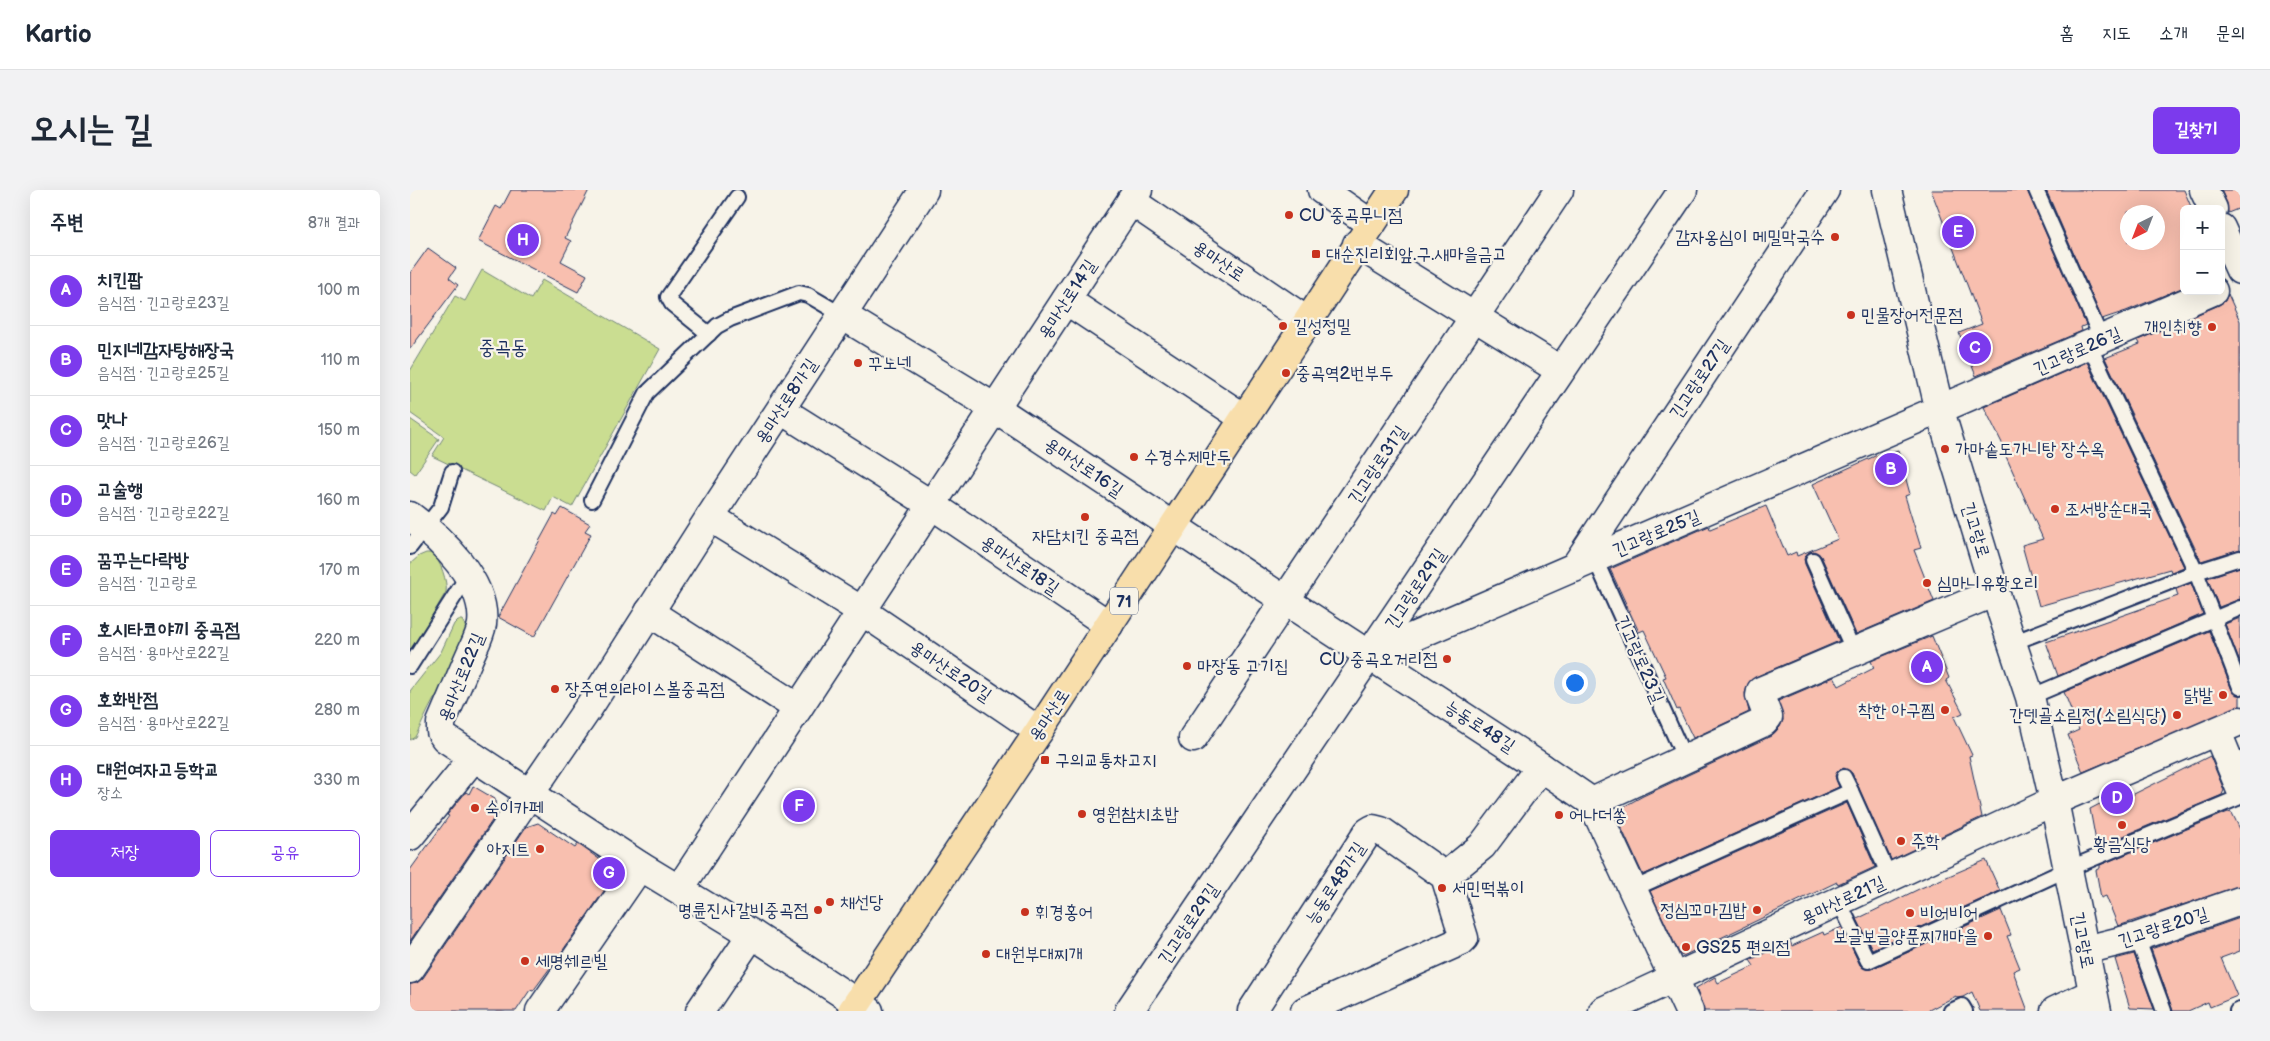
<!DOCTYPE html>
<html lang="ko">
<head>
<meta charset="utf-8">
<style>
  :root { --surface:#fff; --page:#f2f2f3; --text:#1f2937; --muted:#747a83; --line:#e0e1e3; --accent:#7c3aed }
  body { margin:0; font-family:"Balsamiq Sans","Poor Story",sans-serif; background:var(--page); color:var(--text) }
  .controls { position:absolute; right:15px; top:15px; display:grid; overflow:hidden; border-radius:8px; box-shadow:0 5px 20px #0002 }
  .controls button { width:45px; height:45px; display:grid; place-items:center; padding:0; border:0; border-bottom:1px solid var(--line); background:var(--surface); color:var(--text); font:25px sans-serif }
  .compass { position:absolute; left:1710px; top:15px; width:45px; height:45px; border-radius:50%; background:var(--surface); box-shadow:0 5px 20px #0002; rotate:222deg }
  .you { position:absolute; left:1164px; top:492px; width:18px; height:18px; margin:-12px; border:4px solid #fff; border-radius:50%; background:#1a73e8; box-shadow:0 0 0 8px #1a73e833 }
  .badge { display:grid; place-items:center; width:32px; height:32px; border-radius:50%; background:var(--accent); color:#fff; font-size:16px; font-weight:700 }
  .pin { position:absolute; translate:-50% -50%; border:2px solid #fff; box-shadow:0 1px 5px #0006 }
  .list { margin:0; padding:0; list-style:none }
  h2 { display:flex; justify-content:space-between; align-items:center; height:65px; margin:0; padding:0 20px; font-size:21px }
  h2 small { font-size:16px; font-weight:400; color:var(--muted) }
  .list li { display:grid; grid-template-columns:32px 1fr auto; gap:15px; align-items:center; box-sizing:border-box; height:70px; padding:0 20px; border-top:1px solid var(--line) }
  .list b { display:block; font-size:19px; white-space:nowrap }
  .list p { margin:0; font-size:16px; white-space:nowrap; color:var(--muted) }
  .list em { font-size:16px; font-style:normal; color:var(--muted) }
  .actions { display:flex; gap:10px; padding:15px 20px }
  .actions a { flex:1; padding:11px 0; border:1px solid var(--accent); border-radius:8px; text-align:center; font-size:18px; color:var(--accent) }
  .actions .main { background:var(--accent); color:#fff }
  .map { position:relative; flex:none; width:1830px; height:821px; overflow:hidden; border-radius:8px }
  header { display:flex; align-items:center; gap:30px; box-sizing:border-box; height:70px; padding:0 25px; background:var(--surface); border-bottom:1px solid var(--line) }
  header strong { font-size:24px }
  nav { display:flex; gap:28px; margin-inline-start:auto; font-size:18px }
  .intro { display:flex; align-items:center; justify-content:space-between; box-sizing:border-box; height:120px; padding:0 30px }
  h1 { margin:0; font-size:35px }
  .button { padding:12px 22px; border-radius:8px; background:var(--accent); color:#fff; font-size:18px; font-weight:700 }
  main { display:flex; gap:30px; padding:0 30px }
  aside { flex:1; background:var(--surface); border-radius:8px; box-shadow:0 5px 20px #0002 }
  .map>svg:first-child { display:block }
  .green { fill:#cadd91; stroke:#728678 }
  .building { fill:#f8bfaf; stroke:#1b2f5e; fill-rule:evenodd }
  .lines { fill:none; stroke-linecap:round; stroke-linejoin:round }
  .lane-casing { stroke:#1b2f5e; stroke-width:18 }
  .street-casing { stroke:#1b2f5e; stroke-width:31 }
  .secondary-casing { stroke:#1b2f5e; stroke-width:31 }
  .primary-casing { stroke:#1b2f5e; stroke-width:31 }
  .lane { stroke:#f7f3e8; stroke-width:14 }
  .street { stroke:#f7f3e8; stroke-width:28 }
  .secondary { stroke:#f7f3e8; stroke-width:28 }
  .primary { stroke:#f8deab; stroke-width:28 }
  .poi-dot { fill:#c8321e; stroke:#f7f3e8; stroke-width:2 }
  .labels { text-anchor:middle; stroke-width:4.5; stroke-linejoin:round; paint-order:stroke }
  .shield { fill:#f7f3e8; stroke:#5d6a87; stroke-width:1 }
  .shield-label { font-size:16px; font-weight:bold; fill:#1b2f5e }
  .poi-label { font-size:18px; fill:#1b2f5e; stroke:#f7f3e8; text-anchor:start }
  .street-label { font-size:18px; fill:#1b2f5e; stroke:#f7f3e8 }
  .quarter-label { font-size:20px; fill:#1b2f5e; stroke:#f7f3e8 }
</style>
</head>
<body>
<header>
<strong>Kartio</strong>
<nav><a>홈</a><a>지도</a><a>소개</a><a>문의</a></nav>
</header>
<div class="intro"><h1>오시는 길</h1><a class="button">길찾기</a></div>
<main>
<aside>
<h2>주변<small>8개 결과</small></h2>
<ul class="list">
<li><span class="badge">A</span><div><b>치킨팝</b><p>음식점 · 긴고랑로23길</p></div><em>100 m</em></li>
<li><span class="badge">B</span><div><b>민지네감자탕해장국</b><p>음식점 · 긴고랑로25길</p></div><em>110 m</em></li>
<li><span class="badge">C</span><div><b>맛나</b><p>음식점 · 긴고랑로26길</p></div><em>150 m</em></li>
<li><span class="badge">D</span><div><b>고술행</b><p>음식점 · 긴고랑로22길</p></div><em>160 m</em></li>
<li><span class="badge">E</span><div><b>꿈꾸는다락방</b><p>음식점 · 긴고랑로</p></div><em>170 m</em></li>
<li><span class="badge">F</span><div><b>호시타코야끼 중곡점</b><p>음식점 · 용마산로22길</p></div><em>220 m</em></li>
<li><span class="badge">G</span><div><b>호화반점</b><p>음식점 · 용마산로22길</p></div><em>280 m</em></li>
<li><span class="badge">H</span><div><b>대원여자고등학교</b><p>장소</p></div><em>330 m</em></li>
</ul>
<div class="actions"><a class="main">저장</a><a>공유</a></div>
</aside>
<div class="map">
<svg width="1830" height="821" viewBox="0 0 1830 821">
  <rect width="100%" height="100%" fill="#f7f3e8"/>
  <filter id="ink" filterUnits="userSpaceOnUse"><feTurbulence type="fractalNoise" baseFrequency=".02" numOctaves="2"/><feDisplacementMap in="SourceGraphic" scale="10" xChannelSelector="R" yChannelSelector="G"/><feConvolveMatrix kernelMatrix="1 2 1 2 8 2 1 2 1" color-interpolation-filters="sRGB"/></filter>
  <g filter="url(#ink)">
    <g class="green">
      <polygon points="72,80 121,109 132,90 250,159 162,317 143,307 136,321 22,266 34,247 0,223 0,181 45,106 55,111"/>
      <polygon points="0,229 29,249 5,284 0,280"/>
      <path d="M16,363H22C30,369 38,393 36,402L0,463V374L9,366Z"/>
      <path d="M48,430H52C69,456 37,487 24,509C17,521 12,534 5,547L0,550V501L31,462L44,434Z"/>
    </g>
    <g class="building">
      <polygon points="101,0 179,0 155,48 161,51 151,71 177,85 168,102 68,51 86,16 91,19"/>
      <polygon points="1521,0 1617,0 1676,135 1671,137 1672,141 1566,186 1549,143 1572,134"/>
      <path d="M1636,0H1774L1782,19H1774V97L1716,121L1692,129ZM1718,22H1748V52H1718Z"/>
      <polygon points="1811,0 1830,0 1830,18 1818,23 1817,13"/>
      <polygon points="18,58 46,78 39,88 48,95 0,159 0,83"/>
      <polygon points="1818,104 1830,131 1830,359 1791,371 1695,168 1730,154 1728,150 1809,115 1815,111"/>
      <polygon points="1677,172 1774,377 1761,382 1760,379 1629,416 1612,355 1633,349 1594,262 1596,261 1574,217"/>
      <polygon points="1488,260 1500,304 1495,306 1511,358 1504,360 1524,411 1446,444 1411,366 1404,361 1399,362 1394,369 1395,374 1429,451 1345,487 1339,492 1335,503 1339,522 1283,548 1269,519 1267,520 1253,488 1256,487 1234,440 1229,442 1200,379 1299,336 1300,339 1356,316 1377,366 1386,362 1387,366 1428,349 1403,294 1465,266"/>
      <polygon points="152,318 180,334 175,341 181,344 124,447 88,427 144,324 147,326"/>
      <polygon points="1830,377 1830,409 1809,417 1797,388"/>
      <polygon points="1781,393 1793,424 1648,486 1636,452 1768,406 1766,399"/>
      <polygon points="1830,428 1830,473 1815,434"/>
      <polygon points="1799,441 1822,500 1830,506 1830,516 1673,582 1658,545 1669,540 1654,502"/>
      <polygon points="1522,446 1539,488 1536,490 1553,523 1544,527 1562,565 1559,566 1572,627 1481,670 1442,583 1434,578 1427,582 1425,586 1429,597 1233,685 1204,622 1233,606 1361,546 1370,537 1373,530 1368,511 1424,487 1429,496 1464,478 1461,471"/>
      <polygon points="1800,566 1814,600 1812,605 1687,657 1680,619 1711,603 1714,609"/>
      <polygon points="63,596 85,609 86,625 0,751 0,680 39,626 37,625 56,602 59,604"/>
      <polygon points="1437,613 1465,677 1428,694 1427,692 1273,766 1270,765 1240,701"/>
      <polygon points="1818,622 1822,623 1830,639 1830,696 1708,736 1696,706 1691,708 1686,680 1690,678 1690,675"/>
      <polygon points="128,633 165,658 168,654 175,659 202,678 205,685 151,763 123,801 120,800 106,821 0,821 0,794 7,793 13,788 116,637"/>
      <polygon points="1576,670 1590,701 1462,759 1447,729 1511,698"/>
      <polygon points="1591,720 1601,745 1597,746 1610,778 1603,781 1618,821 1570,821 1562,802 1553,807 1547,808 1546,806 1517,821 1294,821 1286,798 1305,787 1308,793 1344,776 1340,770 1380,751 1382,756 1413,742 1414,745 1432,737 1450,775 1454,778 1461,779"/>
      <polygon points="1830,728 1830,761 1811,768 1827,806 1800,817 1798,812 1778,821 1763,821 1741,759"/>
      <polygon points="1724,764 1744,819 1720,818 1705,769"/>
    </g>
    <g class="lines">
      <g class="lane-casing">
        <g id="lane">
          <polyline points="1626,0 1692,150"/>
          <polyline points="299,144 262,114 258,107 327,7"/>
          <polyline points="1679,155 1786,382 1830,497"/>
          <polyline points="182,310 237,203 307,136 320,129 389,103 398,105 432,125"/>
          <polyline points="0,357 31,317 42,282"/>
          <polyline points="1185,369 1275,569"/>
          <polyline points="1403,370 1444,462"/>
          <polyline points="1602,453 1786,382 1830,368"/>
          <polyline points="0,476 58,385"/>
          <polyline points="1620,507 1830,418"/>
          <polyline points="1434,587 1441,601"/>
          <polyline points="1223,699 1441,601 1480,688"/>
          <polyline points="1429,712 1458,771 1658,679 1830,607"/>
          <polyline points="1727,747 1754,821"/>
          <polyline points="1541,821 1552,816 1555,821"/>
          <polyline points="1827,821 1830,820"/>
        </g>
      </g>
      <g class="street-casing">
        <g id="street">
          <polyline points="912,0 961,34"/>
          <polyline points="1794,0 1803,19"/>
          <polyline points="721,11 897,131"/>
          <polyline points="1811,38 1830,80"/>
          <polyline points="947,54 1150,180"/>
          <polyline points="656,110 834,228"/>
          <polyline points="432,125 585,218 876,411 1131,577 1182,612 1279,821"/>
          <polyline points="371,220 522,315 699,435"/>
          <path d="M0,326C30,348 77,392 72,434C70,446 63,458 58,470C49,491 40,512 31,533V542L35,548L230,676L342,744L459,821"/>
          <polyline points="300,327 452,421 629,541"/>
          <polyline points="1164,378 1415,0"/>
          <polyline points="239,422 388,518"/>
          <polyline points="961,465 1803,101"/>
          <polyline points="1807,542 1830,598"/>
          <polyline points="783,548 1149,0"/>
          <polyline points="1182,612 1354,532 1358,527 1350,506 1351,501 1585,402"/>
          <polyline points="0,646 64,567"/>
          <polyline points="1035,686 1072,656 1131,577"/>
          <polyline points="270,698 728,0"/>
          <polyline points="1675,760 1727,747 1830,711"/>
          <polyline points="0,779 179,517 300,327 514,0"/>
          <polyline points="130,821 230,676"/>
          <polyline points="290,821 342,744"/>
          <polyline points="719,821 1273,0"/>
          <polyline points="842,821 958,642 963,639 971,641 1035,686 1054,748 1051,751 895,821"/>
          <polyline points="1193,821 1644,611 1830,531"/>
          <polyline points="1645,821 1683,803"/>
        </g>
      </g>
      <g class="secondary-casing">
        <polyline id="secondary" points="1477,0 1530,221 1585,402 1620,507 1644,611 1687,821"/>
      </g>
      <g class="primary-casing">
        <polyline id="primary" points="442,821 629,541 984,0"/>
      </g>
      <use href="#lane" class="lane"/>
      <use href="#street" class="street"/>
      <use href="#secondary" class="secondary"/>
      <use href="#primary" class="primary"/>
    </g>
  </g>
  <g class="poi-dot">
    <circle cx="879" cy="25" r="5"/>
    <circle cx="1425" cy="47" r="5"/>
    <rect x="901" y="59" width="10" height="10" rx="2.5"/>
    <circle cx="1441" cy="125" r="5"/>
    <circle cx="873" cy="136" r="5"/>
    <circle cx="1802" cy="137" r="5"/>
    <circle cx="448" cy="173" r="5"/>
    <circle cx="876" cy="183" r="5"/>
    <circle cx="1535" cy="259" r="5"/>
    <circle cx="724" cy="267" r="5"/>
    <circle cx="1645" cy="319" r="5"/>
    <circle cx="675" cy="327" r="5"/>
    <circle cx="1517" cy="393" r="5"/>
    <circle cx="1037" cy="469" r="5"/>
    <circle cx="777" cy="476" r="5"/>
    <circle cx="145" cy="499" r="5"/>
    <circle cx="1813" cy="505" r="5"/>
    <circle cx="1535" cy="520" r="5"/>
    <circle cx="1767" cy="525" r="5"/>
    <rect x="630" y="565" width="10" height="10" rx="2.5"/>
    <circle cx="65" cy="618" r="5"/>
    <circle cx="672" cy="624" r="5"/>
    <circle cx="1149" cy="625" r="5"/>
    <circle cx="1712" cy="635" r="5"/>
    <circle cx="1491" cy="651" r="5"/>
    <circle cx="130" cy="659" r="5"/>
    <circle cx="1032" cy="698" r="5"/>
    <circle cx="420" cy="712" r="5"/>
    <circle cx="408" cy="720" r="5"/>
    <circle cx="1347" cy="720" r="5"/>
    <circle cx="615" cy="722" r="5"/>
    <circle cx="1500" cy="723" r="5"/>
    <circle cx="1578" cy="746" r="5"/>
    <circle cx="1276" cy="757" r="5"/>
    <circle cx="576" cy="764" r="5"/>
    <circle cx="115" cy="771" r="5"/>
  </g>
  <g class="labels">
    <rect class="shield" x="700" y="397.5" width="28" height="27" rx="4"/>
    <g class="shield-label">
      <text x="714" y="417">71</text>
    </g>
    <g class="poi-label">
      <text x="889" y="31">CU 중곡무니점</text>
      <text x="1415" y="53" text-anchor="end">감자옹심이 메밀막국수</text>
      <text x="916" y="70">대순진리회앞.구.새마을금고</text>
      <text x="1451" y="131">민물장어전문점</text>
      <text x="883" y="142">길성정밀</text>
      <text x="1792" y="143" text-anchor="end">개인취향</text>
      <text x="458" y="179">꾸노네</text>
      <text x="886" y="189">중곡역2번부두</text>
      <text x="1545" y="265">가마솥도가니탕 장수옥</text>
      <text x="734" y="273">수경수제만두</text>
      <text x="1655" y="325">조서방순대국</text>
      <text x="675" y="352" text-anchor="middle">자담치킨 중곡점</text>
      <text x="1527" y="399">심마니유황오리</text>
      <text x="1027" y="475" text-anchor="end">CU 중곡오거리점</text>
      <text x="787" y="482">마장동 고기집</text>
      <text x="155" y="505">장주연의라이스볼중곡점</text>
      <text x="1803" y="511" text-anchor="end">닭발</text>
      <text x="1525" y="526" text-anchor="end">착한 아구찜</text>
      <text x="1757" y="531" text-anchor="end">간뎃골소림정(소림식당)</text>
      <text x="645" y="576">구의교통차고지</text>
      <text x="75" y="624">숙이카페</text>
      <text x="682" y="630">영원참치초밥</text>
      <text x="1159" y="631">어나더쏭</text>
      <text x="1501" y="657">주학</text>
      <text x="1712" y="660" text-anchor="middle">황금식당</text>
      <text x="120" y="665" text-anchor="end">아지트</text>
      <text x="1042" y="704">서민떡볶이</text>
      <text x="430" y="718">채선당</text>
      <text x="398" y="726" text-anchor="end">명륜진사갈비중곡점</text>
      <text x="1337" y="726" text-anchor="end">정심꼬마김밥</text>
      <text x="625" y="728">휘경홍어</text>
      <text x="1510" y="729">비어비어</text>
      <text x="1568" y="752" text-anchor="end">보글보글양푼찌개마을</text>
      <text x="1286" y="763">GS25 편의점</text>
      <text x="586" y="770">대원부대찌개</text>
      <text x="125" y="777">세명쉐르빌</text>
    </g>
    <g class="street-label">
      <text transform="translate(809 71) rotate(34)" y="6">용마산로</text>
      <text transform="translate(657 109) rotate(-57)" y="6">용마산로14길</text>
      <text transform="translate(1667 161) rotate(-24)" y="6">긴고랑로26길</text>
      <text transform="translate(1289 189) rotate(-56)" y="6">긴고랑로27길</text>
      <text transform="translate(376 211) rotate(-57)" y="6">용마산로8가길</text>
      <text transform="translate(967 275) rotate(-56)" y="6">긴고랑로31길</text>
      <text transform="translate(674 277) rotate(34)" y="6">용마산로16길</text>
      <text transform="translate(1566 340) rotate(73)" y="6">긴고랑로</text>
      <text transform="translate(1246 343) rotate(-23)" y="6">긴고랑로25길</text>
      <text transform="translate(610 375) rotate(34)" y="6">용마산로18길</text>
      <text transform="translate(1005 399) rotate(-56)" y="6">긴고랑로29길</text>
      <text transform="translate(1230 469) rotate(66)" y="6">긴고랑로23길</text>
      <text transform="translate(541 481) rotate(34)" y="6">용마산로20길</text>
      <text transform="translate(51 487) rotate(-68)" y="6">용마산로22길</text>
      <text transform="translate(639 525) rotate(-57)" y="6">용마산로</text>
      <text transform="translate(1070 536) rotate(33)" y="6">능동로48길</text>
      <text transform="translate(925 693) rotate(-57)" y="6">능동로48가길</text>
      <text transform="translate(1433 710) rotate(-25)" y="6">용마산로21길</text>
      <text transform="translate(778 734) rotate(-56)" y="6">긴고랑로29길</text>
      <text transform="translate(1753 737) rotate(-18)" y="6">긴고랑로20길</text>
      <text transform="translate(1673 750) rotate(79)" y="6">긴고랑로</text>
    </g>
    <g class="quarter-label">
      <text x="93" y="164">중곡동</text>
    </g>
  </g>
</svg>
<div class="controls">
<button>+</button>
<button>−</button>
</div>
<svg class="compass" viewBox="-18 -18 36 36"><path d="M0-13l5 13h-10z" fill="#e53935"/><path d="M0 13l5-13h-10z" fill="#747a83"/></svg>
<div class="you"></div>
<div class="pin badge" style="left:1517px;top:477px">A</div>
<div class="pin badge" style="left:1481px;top:279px">B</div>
<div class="pin badge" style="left:1565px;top:158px">C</div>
<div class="pin badge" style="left:1707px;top:608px">D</div>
<div class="pin badge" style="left:1548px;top:42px">E</div>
<div class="pin badge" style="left:389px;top:616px">F</div>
<div class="pin badge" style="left:199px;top:683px">G</div>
<div class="pin badge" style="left:113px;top:50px">H</div>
</div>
</main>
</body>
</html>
